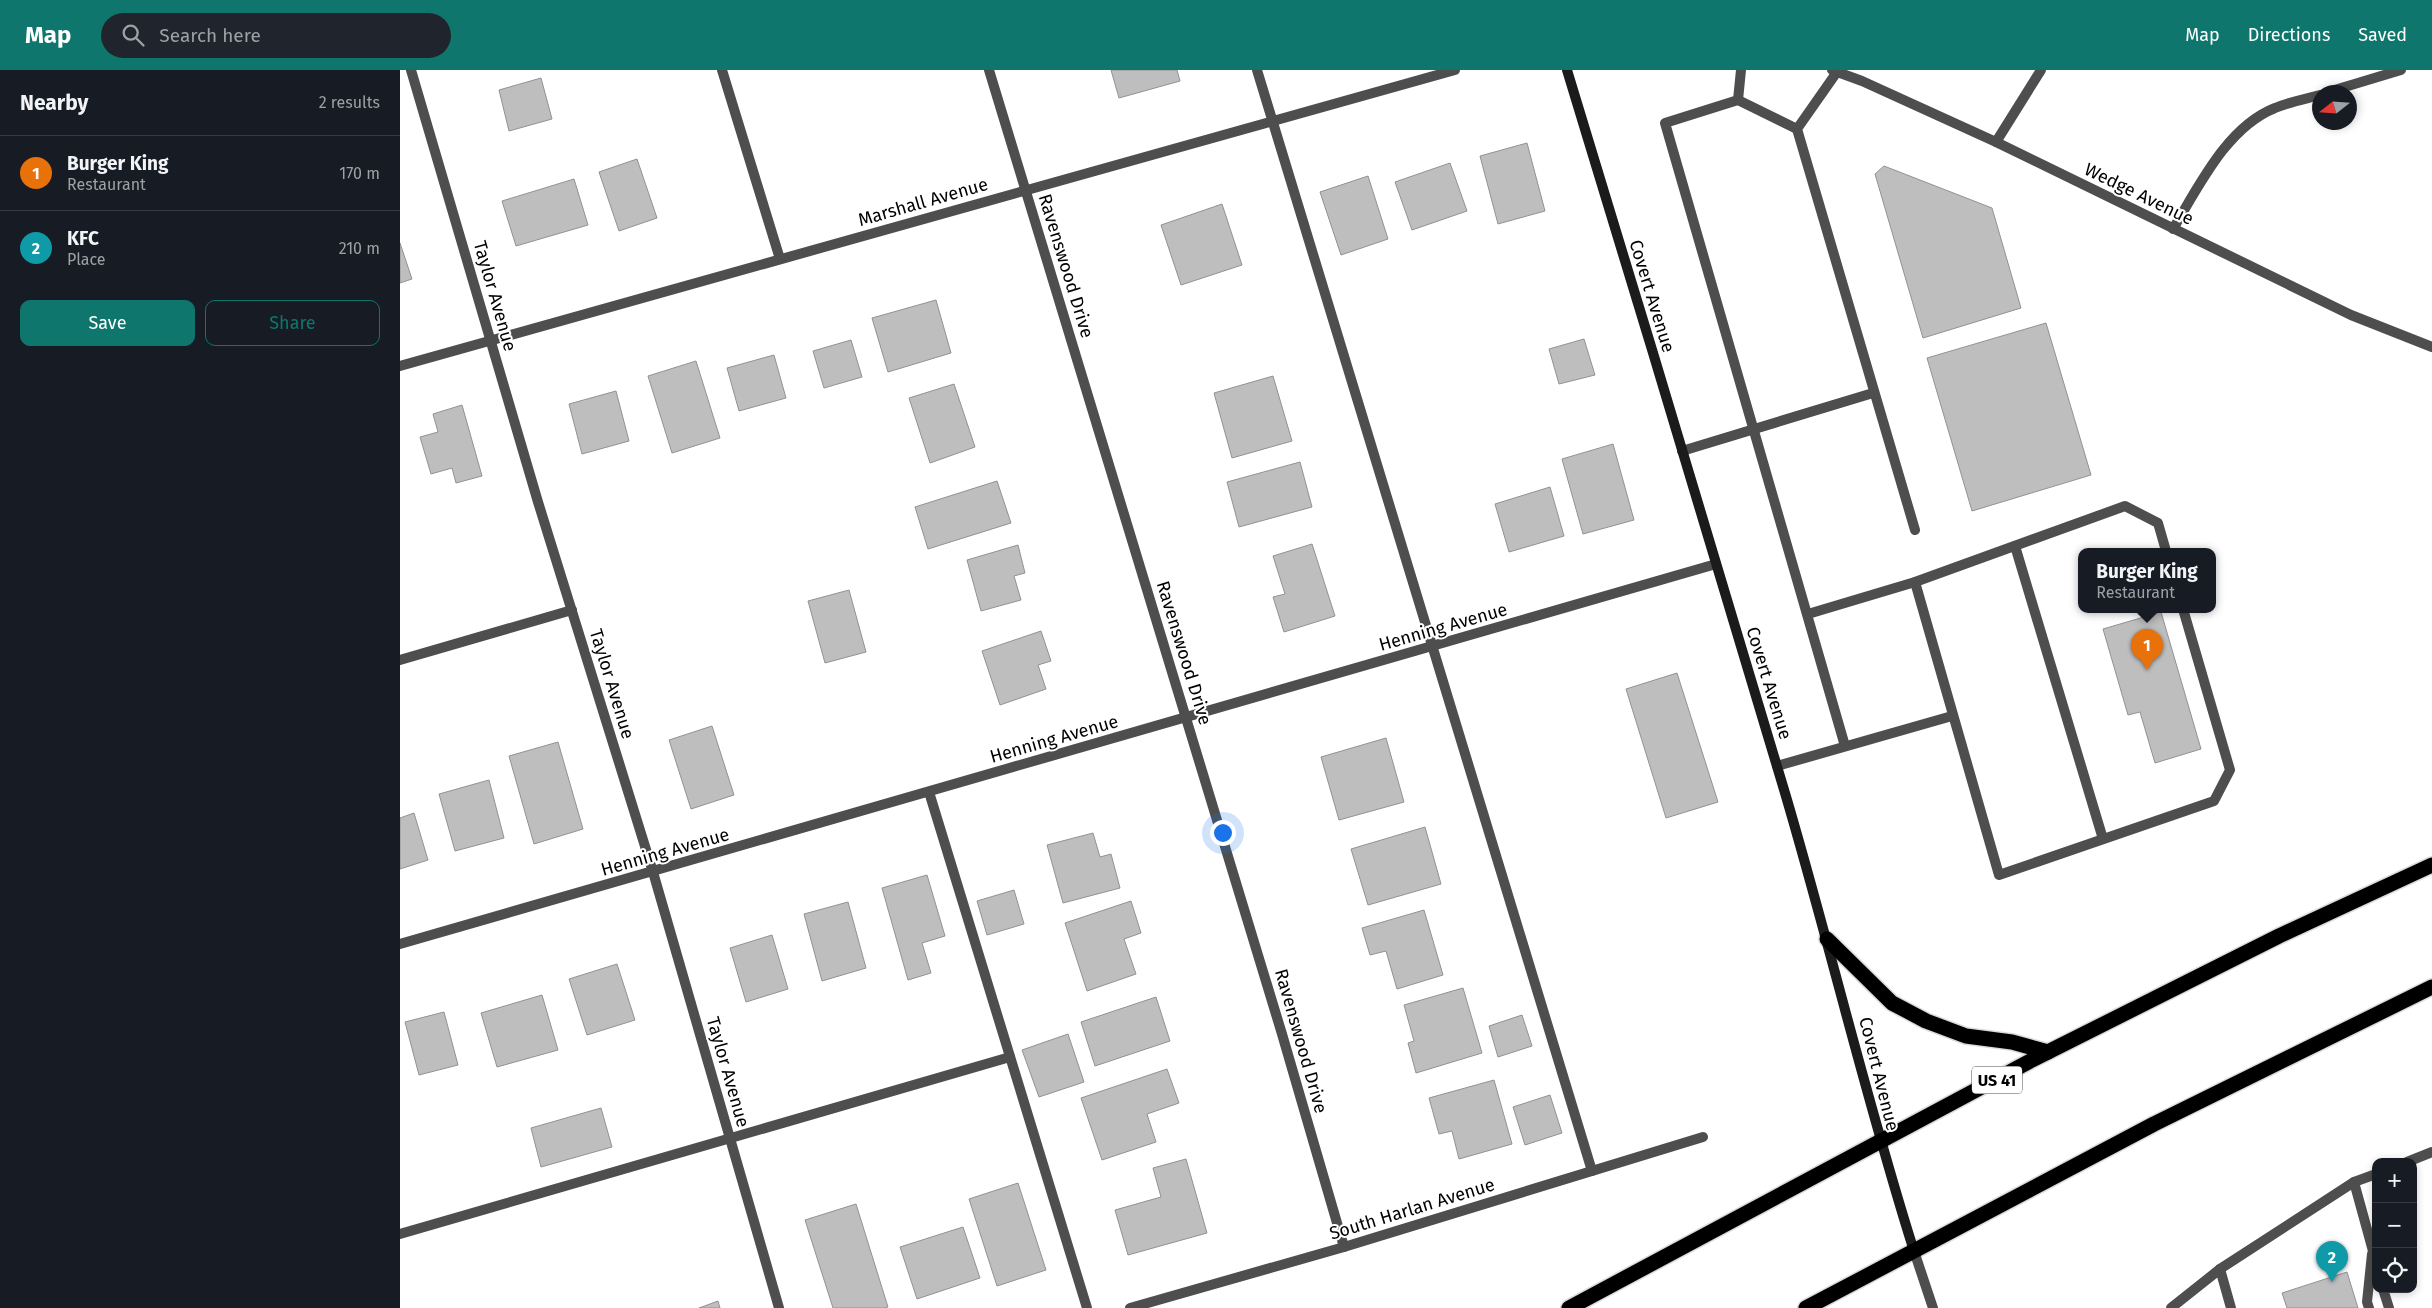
<!DOCTYPE html>
<html lang="en">
<head>
<meta charset="utf-8">
<style>
  :root { --surface:#171b24; --page:#20242c; --text:#f1f3f6; --muted:#9ea1a6; --line:#363941; --accent:#0f766e }
  body { margin:0; font-family:"Fira Sans",sans-serif; background:var(--page); color:var(--text) }
  .controls { position:absolute; right:15px; bottom:15px; display:grid; overflow:hidden; border-radius:10px; box-shadow:0 2px 8px #0003 }
  .controls button { width:45px; height:45px; display:grid; place-items:center; padding:0; border:0; border-bottom:1px solid var(--line); background:var(--surface); color:var(--text); font:25px sans-serif }
  .compass { position:absolute; left:1912px; top:15px; width:45px; height:45px; border-radius:50%; background:var(--surface); box-shadow:0 2px 8px #0003; rotate:253deg }
  .you { position:absolute; left:822px; top:762px; width:18px; height:18px; margin:-12px; border:4px solid #fff; border-radius:50%; background:#1a73e8; box-shadow:0 0 0 8px #1a73e833 }
  .badge { display:grid; place-items:center; width:32px; height:32px; border-radius:50%; background:var(--accent); color:#fff; font-size:16px; font-weight:700 }
  .pin { position:absolute; translate:-50% -41px; filter:drop-shadow(0 1px 2px #0008) }
  .pin::after { content:''; position:absolute; top:26px; width:18px; height:15px; background:inherit; clip-path:polygon(0 0,100% 0,50% 100%) }
  .popup { position:absolute; left:1678px; top:478px; width:138px; height:65px; box-sizing:border-box; display:grid; place-content:center; border-radius:10px; background:var(--surface); filter:drop-shadow(0 1px 4px #0005); font-size:16px; white-space:nowrap; color:var(--muted) }
  .popup b { font-size:19px; color:var(--text) }
  .popup::after { content:''; position:absolute; left:50%; top:100%; margin-left:-10px; border:10px solid transparent; border-top-color:var(--surface) }
  .list { margin:0; padding:0; list-style:none }
  h2 { display:flex; justify-content:space-between; align-items:center; height:65px; margin:0; padding:0 20px; font-size:21px }
  h2 small { font-size:16px; font-weight:400; color:var(--muted) }
  .list li { display:grid; grid-template-columns:32px 1fr auto; gap:15px; align-items:center; box-sizing:border-box; height:75px; padding:0 20px; border-top:1px solid var(--line) }
  .list b { display:block; font-size:19px; white-space:nowrap }
  .list p { margin:0; font-size:16px; white-space:nowrap; color:var(--muted) }
  .list em { font-size:16px; font-style:normal; color:var(--muted) }
  .actions { display:flex; gap:10px; padding:15px 20px }
  .actions a { flex:1; padding:11px 0; border:1px solid var(--accent); border-radius:10px; text-align:center; font-size:18px; color:var(--accent) }
  .actions .main { background:var(--accent); color:#fff }
  .icon { flex:none; width:28px; height:28px; fill:none; stroke:currentColor; stroke-width:2; stroke-linecap:round; stroke-linejoin:round }
  .map { position:relative; flex:none; width:2032px; height:1238px; overflow:hidden }
  header { display:flex; align-items:center; gap:30px; box-sizing:border-box; height:70px; padding:0 25px; background:var(--accent); color:#fff }
  header strong { font-size:24px }
  nav { display:flex; gap:28px; margin-inline-start:auto; font-size:18px }
  .search { width:350px; height:45px; background:var(--page); display:flex; align-items:center; gap:12px; box-sizing:border-box; padding:0 18px; border-radius:28px; color:var(--muted); font-size:19px }
  main { display:flex }
  aside { flex:1; background:var(--surface) }
  .map>svg:first-child { display:block }
  .building { fill:#bebebe; stroke:#929292 }
  .lines { fill:none; stroke-linecap:round; stroke-linejoin:round }
  .highway-casing { stroke:#dbdbdb; stroke-width:18 }
  .lane { stroke:#4e4e4e; stroke-width:10 }
  .street { stroke:#4e4e4e; stroke-width:10 }
  .secondary { stroke:#1b1b1b; stroke-width:10 }
  .highway { stroke:#000; stroke-width:15 }
  .labels { text-anchor:middle; stroke-width:4; stroke-linejoin:round; paint-order:stroke }
  .shield { fill:#fff; stroke:#4c4c4c; stroke-width:1 }
  .shield-label { font-size:16px; font-weight:bold; fill:#000 }
  .street-label { font-size:18px; fill:#000; stroke:#fff }
</style>
</head>
<body>
<header>
<strong>Map</strong>
<div class="search"><svg class="icon" aria-label="search" viewBox="0 0 24 24"><circle cx="10" cy="10" r="6"/><path d="M15 15l6 6"/></svg>Search here</div>
<nav><a>Map</a><a>Directions</a><a>Saved</a></nav>
</header>
<main>
<aside>
<h2>Nearby<small>2 results</small></h2>
<ul class="list">
<li><span class="badge" style="background:#e8710a">1</span><div><b>Burger King</b><p>Restaurant</p></div><em>170 m</em></li>
<li><span class="badge" style="background:#0f9aa8">2</span><div><b>KFC</b><p>Place</p></div><em>210 m</em></li>
</ul>
<div class="actions"><a class="main">Save</a><a>Share</a></div>
</aside>
<div class="map">
<svg width="2032" height="1238" viewBox="0 0 2032 1238">
  <rect width="100%" height="100%" fill="#fff"/>
  <g class="building">
    <polygon points="711,0 777,0 780,11 719,28"/>
    <polygon points="141,8 152,49 109,61 99,20"/>
    <polygon points="1127,73 1145,141 1098,154 1080,86"/>
    <polygon points="237,89 257,148 219,161 199,102"/>
    <polygon points="1050,93 1067,141 1012,160 995,112"/>
    <polygon points="1484,96 1592,138 1621,238 1523,268 1475,104"/>
    <polygon points="968,106 988,169 941,185 920,122"/>
    <polygon points="174,109 188,155 116,176 102,131"/>
    <polygon points="822,134 842,195 781,215 761,155"/>
    <polygon points="0,173 12,209 0,213"/>
    <polygon points="536,230 551,283 488,302 472,248"/>
    <polygon points="1646,253 1691,405 1572,441 1527,288"/>
    <polygon points="1184,269 1195,305 1159,314 1149,279"/>
    <polygon points="451,270 462,307 424,318 413,281"/>
    <polygon points="374,285 386,328 339,341 327,298"/>
    <polygon points="296,291 320,368 272,383 248,306"/>
    <polygon points="873,306 892,371 832,388 814,323"/>
    <polygon points="554,314 575,377 530,393 509,328"/>
    <polygon points="216,321 229,371 182,384 169,334"/>
    <polygon points="62,335 82,406 56,413 52,398 31,404 20,367 38,362 33,344"/>
    <polygon points="1213,374 1234,450 1183,464 1162,389"/>
    <polygon points="900,392 912,437 839,457 827,412"/>
    <polygon points="597,411 611,453 528,479 515,437"/>
    <polygon points="1150,417 1164,466 1109,482 1095,434"/>
    <polygon points="912,474 935,546 884,562 873,527 885,524 873,486"/>
    <polygon points="618,475 625,503 614,506 621,530 581,541 567,490"/>
    <polygon points="449,520 466,582 425,593 408,531"/>
    <polygon points="1761,542 1801,679 1755,693 1740,642 1728,645 1703,559"/>
    <polygon points="641,561 651,591 638,595 646,619 600,635 582,581"/>
    <polygon points="1277,603 1318,732 1266,748 1226,619"/>
    <polygon points="312,656 334,725 291,739 269,670"/>
    <polygon points="986,668 1004,732 939,750 921,687"/>
    <polygon points="158,672 183,759 134,774 109,686"/>
    <polygon points="89,710 104,768 55,781 39,724"/>
    <polygon points="14,743 28,790 0,799 0,748"/>
    <polygon points="1025,757 1041,814 968,835 951,779"/>
    <polygon points="693,763 700,787 711,784 720,818 663,833 647,775"/>
    <polygon points="527,805 545,866 522,873 531,903 508,910 482,818"/>
    <polygon points="614,820 624,854 587,865 577,831"/>
    <polygon points="731,831 741,863 724,869 736,904 687,921 665,853"/>
    <polygon points="448,832 466,898 422,911 404,844"/>
    <polygon points="1024,840 1043,905 997,919 986,881 970,885 962,858"/>
    <polygon points="372,865 388,919 346,932 330,878"/>
    <polygon points="217,894 235,950 187,965 169,909"/>
    <polygon points="1063,918 1082,983 1016,1003 1008,973 1014,971 1004,935"/>
    <polygon points="142,925 158,980 97,997 81,943"/>
    <polygon points="756,927 770,971 695,996 681,952"/>
    <polygon points="44,942 58,995 19,1005 5,952"/>
    <polygon points="1122,945 1132,976 1098,987 1089,956"/>
    <polygon points="668,964 684,1012 639,1027 622,980"/>
    <polygon points="767,999 779,1033 747,1044 756,1072 702,1090 681,1028"/>
    <polygon points="1094,1010 1112,1074 1059,1089 1052,1061 1039,1064 1029,1028"/>
    <polygon points="1150,1025 1162,1063 1125,1075 1113,1037"/>
    <polygon points="201,1038 212,1077 141,1097 131,1058"/>
    <polygon points="786,1089 807,1163 728,1185 715,1140 761,1127 753,1098"/>
    <polygon points="618,1113 646,1200 597,1216 569,1129"/>
    <polygon points="456,1134 488,1237 484,1238 433,1238 405,1150"/>
    <polygon points="563,1157 580,1208 517,1229 500,1177"/>
    <polygon points="1947,1202 1958,1238 1887,1238 1882,1223"/>
    <polygon points="318,1231 320,1238 299,1238"/>
  </g>
  <g class="lines">
    <g class="highway-casing">
      <g id="highway">
        <polyline points="1427,869 1492,933 1526,951 1566,966 1612,972 1648,982"/>
        <polyline points="1169,1238 1632,990 1879,866 2032,795"/>
        <polyline points="1406,1238 1754,1054 2032,917"/>
      </g>
    </g>
    <g class="lane">
      <polyline points="322,0 380,189"/>
      <polyline points="857,0 1192,1101"/>
      <polyline points="1341,0 1338,30 1265,53 1445,676"/>
      <polyline points="1437,2 1397,59 1515,460"/>
      <polyline points="1928,22 2001,0"/>
      <polyline points="1338,30 1397,59"/>
      <polyline points="1596,72 1641,0"/>
      <path d="M1773,159C1799,116 1827,57 1875,38C1889,32 1905,29 1920,25"/>
      <polyline points="1282,381 1473,323"/>
      <polyline points="1615,476 1703,769"/>
      <polyline points="1515,512 1599,805 1814,731 1830,700 1783,539"/>
      <polyline points="1408,544 1515,512 1725,436 1758,453 1766,481"/>
      <polyline points="0,590 172,540"/>
      <polyline points="1377,696 1552,646"/>
      <polyline points="529,722 687,1238"/>
      <polyline points="2007,1092 2032,1082"/>
      <polyline points="1954,1112 1976,1192"/>
      <polyline points="0,1164 610,987"/>
      <polyline points="1820,1199 1954,1112 1976,1104"/>
      <polyline points="1983,1219 1989,1238"/>
      <polyline points="1771,1238 1820,1199 1831,1238"/>
      <polyline points="1969,1238 1967,1232 1972,1184"/>
    </g>
    <g class="street">
      <polyline points="11,0 138,432 253,802 379,1238"/>
      <polyline points="589,0 882,964 944,1177"/>
      <polyline points="1432,0 1462,11 1596,72 1951,245 2032,277"/>
      <polyline points="0,296 1055,0"/>
      <polyline points="0,874 1316,494"/>
      <polyline points="1514,1181 1533,1238"/>
      <polyline points="730,1238 944,1177 1303,1067"/>
    </g>
    <path class="secondary" d="M1167,0C1240,241 1314,481 1385,723C1430,875 1466,1030 1514,1181"/>
    <use href="#highway" class="highway"/>
  </g>
  <g class="labels">
    <rect class="shield" x="1572" y="996.5" width="50" height="27" rx="4"/>
    <g class="shield-label">
      <text x="1597" y="1016">US 41</text>
    </g>
    <g class="street-label">
      <text transform="translate(1739 124) rotate(26)" y="6">Wedge Avenue</text>
      <text transform="translate(523 132) rotate(-16)" y="6">Marshall Avenue</text>
      <text transform="translate(666 196) rotate(73)" y="6">Ravenswood Drive</text>
      <text transform="translate(95 226) rotate(74)" y="6">Taylor Avenue</text>
      <text transform="translate(1252 226) rotate(73)" y="6">Covert Avenue</text>
      <text transform="translate(1043 557) rotate(-16)" y="6">Henning Avenue</text>
      <text transform="translate(784 583) rotate(73)" y="6">Ravenswood Drive</text>
      <text transform="translate(1369 613) rotate(73)" y="6">Covert Avenue</text>
      <text transform="translate(212 614) rotate(73)" y="6">Taylor Avenue</text>
      <text transform="translate(654 669) rotate(-16)" y="6">Henning Avenue</text>
      <text transform="translate(265 782) rotate(-16)" y="6">Henning Avenue</text>
      <text transform="translate(901 971) rotate(74)" y="6">Ravenswood Drive</text>
      <text transform="translate(328 1002) rotate(74)" y="6">Taylor Avenue</text>
      <text transform="translate(1479 1004) rotate(76)" y="6">Covert Avenue</text>
      <text transform="translate(1012 1139) rotate(-17)" y="6">South Harlan Avenue</text>
    </g>
  </g>
</svg>
<div class="controls">
<button>+</button>
<button>−</button>
<button><svg class="icon" aria-label="locate" viewBox="0 0 24 24"><circle cx="12" cy="12" r="6"/><path d="M12 2v4M12 18v4M2 12h4M18 12h4"/></svg></button>
</div>
<svg class="compass" viewBox="-18 -18 36 36"><path d="M0-13l5 13h-10z" fill="#e53935"/><path d="M0 13l5-13h-10z" fill="#9ea1a6"/></svg>
<div class="you"></div>
<div class="pin badge" style="left:1747px;top:600px;background:#e8710a">1</div>
<div class="popup"><b>Burger King</b>Restaurant</div>
<div class="pin badge" style="left:1932px;top:1212px;background:#0f9aa8">2</div>
</div>
</main>
</body>
</html>
